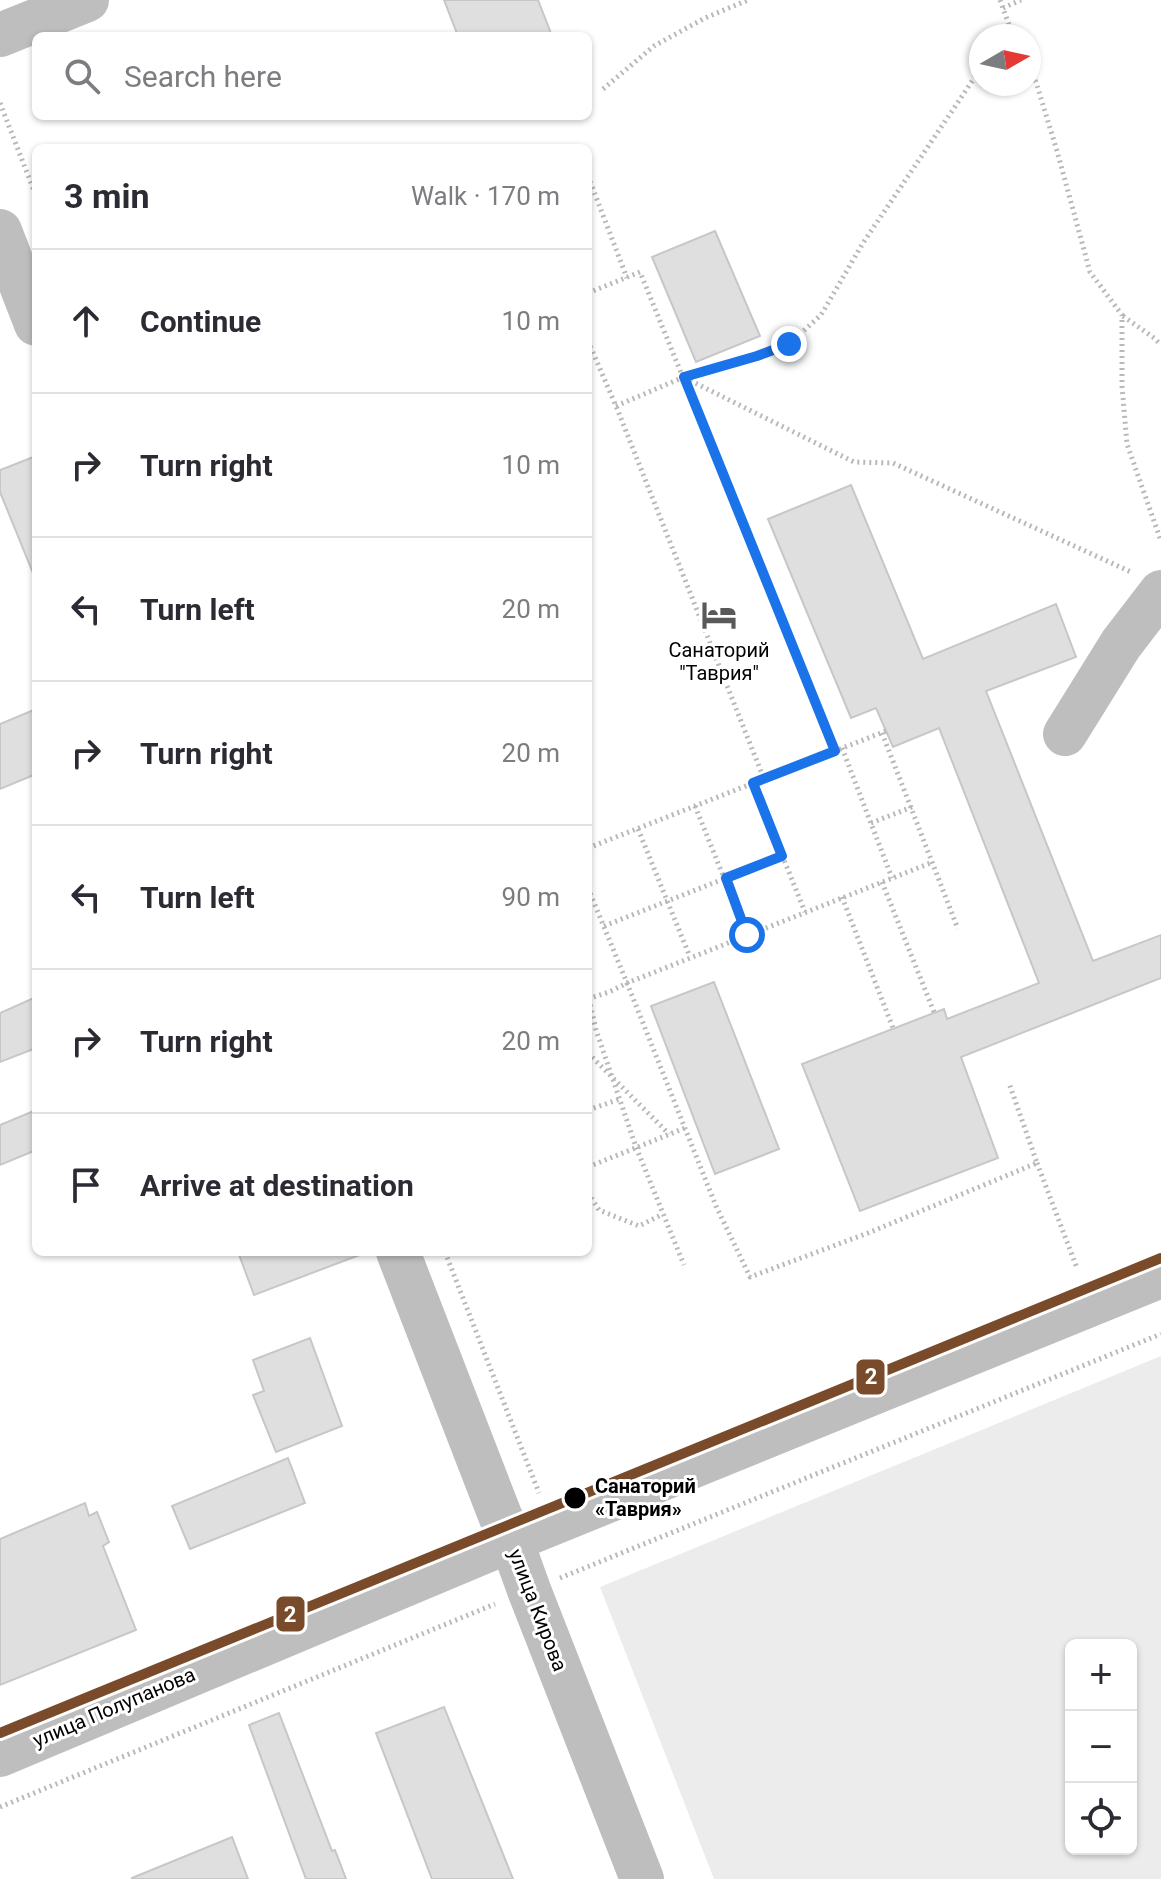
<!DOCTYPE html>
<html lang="en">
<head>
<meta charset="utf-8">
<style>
  :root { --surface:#fff; --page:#f2f2f3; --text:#2b2b33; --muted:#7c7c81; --line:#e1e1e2 }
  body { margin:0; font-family:Roboto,sans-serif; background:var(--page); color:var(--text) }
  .controls { position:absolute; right:24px; bottom:24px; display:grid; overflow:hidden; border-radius:12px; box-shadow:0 2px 6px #0004 }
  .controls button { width:72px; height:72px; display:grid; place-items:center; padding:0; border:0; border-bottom:2px solid var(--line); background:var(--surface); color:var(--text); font:40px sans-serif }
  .compass { position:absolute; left:969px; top:24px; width:72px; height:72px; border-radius:50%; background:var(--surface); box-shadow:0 2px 6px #0004; rotate:81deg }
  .stop { position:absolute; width:24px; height:24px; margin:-18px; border:6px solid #1a73e8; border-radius:50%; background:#fff }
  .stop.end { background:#1a73e8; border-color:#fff; box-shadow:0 2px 8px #0008 }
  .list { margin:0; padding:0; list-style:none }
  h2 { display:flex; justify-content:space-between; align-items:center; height:104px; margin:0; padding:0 32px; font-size:34px }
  h2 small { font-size:26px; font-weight:400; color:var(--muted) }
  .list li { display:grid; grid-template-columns:52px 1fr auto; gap:24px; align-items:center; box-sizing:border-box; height:144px; padding:0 32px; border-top:2px solid var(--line) }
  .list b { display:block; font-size:30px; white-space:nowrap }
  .list em { font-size:26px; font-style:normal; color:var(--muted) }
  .icon { flex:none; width:44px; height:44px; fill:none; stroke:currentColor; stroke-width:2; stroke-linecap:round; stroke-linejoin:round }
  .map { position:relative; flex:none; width:1161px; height:1879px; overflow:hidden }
  .search { position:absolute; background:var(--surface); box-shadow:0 2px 6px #0004; left:32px; top:32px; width:560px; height:88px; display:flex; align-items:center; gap:20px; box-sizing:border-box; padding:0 28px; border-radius:12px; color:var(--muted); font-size:30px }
  .panel { position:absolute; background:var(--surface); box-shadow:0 2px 6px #0004; left:32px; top:144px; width:560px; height:1112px; border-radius:12px }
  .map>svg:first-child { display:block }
  .green { fill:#ececec; fill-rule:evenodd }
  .building { fill:#dfdfdf; stroke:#c7c7c7; stroke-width:2 }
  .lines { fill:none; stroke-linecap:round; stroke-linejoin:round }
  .path { stroke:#b9b9b9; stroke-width:5; stroke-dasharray:2 4; stroke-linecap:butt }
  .minor { stroke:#bebebe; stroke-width:44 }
  .tram-1-casing { stroke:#fff; stroke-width:16 }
  .tram-1 { stroke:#7a4b2a; stroke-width:10 }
  .route { stroke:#1a73e8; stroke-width:10 }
  .stop-dot { fill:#000; stroke:#fff; stroke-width:3 }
  .labels { text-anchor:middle; stroke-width:6; stroke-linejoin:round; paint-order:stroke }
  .poi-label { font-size:20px; fill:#000; stroke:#fff }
  .stop-label { font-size:20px; font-weight:bold; fill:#000; stroke:#fff; text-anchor:start }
  .street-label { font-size:20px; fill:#000; stroke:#fff }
  .line-badge { stroke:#fff; stroke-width:3 }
  .badge-label { font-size:22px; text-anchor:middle; font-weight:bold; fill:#fff }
</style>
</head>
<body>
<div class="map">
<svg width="1161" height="1879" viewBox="0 0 1161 1879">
  <rect width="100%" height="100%" fill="#fff"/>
  <path class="green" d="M1161,1356V1879H714L600,1587ZM1071,1645H1131V1849H1071Z"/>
  <g class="building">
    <polygon points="444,0 538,0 552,36 458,36"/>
    <polygon points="715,231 760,336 696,362 652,257"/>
    <polygon points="36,456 36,578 35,578 0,492 0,470"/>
    <polygon points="851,485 923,659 1056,604 1076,657 986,691 1093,961 1161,935 1161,978 961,1057 998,1158 860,1211 802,1064 944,1009 947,1019 1039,983 939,728 893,747 876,708 851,718 768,519"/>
    <polygon points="36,709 36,774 0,789 0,724"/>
    <polygon points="714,982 779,1149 715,1174 651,1006"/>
    <polygon points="36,997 36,1048 0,1062 0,1013"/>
    <polygon points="36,1110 36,1150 0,1165 0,1125"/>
    <polygon points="238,1252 362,1252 362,1254 254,1295"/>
    <polygon points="310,1338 342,1426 276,1452 253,1395 264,1391 253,1360"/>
    <polygon points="288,1458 305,1503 190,1549 172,1506"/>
    <polygon points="85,1503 89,1516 97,1512 109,1542 103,1546 136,1630 0,1685 0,1539"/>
    <polygon points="444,1707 513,1879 432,1879 376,1733"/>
    <polygon points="279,1713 332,1851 335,1850 346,1879 306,1879 249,1725"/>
    <polygon points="232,1837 248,1879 132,1879 132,1878"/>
  </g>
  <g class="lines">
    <g class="path">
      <polyline points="1000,0 1013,36"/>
      <polyline points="1003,8 1021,0"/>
      <polyline points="1029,70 1036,82 1057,151 1090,272 1122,315 1122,386 1127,444 1161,541"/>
      <polyline points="603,89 654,46 705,18 748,0"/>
      <polyline points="0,103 36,196"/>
      <polyline points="588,176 627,278"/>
      <polyline points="588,293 640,272 835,751"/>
      <polyline points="1123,316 1154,338 1161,345"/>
      <polyline points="588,341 616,406 764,779"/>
      <polyline points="685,378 854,462 893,463 1131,572"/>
      <polyline points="616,406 684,377 757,356 789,344 821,315 863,243 981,68"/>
      <polyline points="882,733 958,929"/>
      <polyline points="842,748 892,878"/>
      <polyline points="753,783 805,912"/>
      <polyline points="695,806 747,935"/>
      <polyline points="871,823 912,807"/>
      <polyline points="638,829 690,957"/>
      <polyline points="588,848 886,731"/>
      <polyline points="882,882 934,1012"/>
      <polyline points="588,888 627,983 933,862"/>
      <polyline points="842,897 893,1028"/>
      <polyline points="604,926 782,856"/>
      <polyline points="588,999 609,992 627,983 716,1206 750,1277 868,1233 1037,1163 1009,1083"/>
      <polyline points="589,999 596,1030 636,1147 684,1265"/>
      <polyline points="588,1053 669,1134"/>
      <polyline points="588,1110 620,1099"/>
      <polyline points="1037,1163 1077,1268"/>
      <polyline points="588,1167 685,1128"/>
      <polyline points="588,1193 599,1210 639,1226 663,1214"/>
      <polyline points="445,1252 539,1493"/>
      <polyline points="560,1578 1161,1334"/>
      <polyline points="0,1807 495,1604"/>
    </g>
    <g class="minor">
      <polyline points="0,35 87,0"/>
      <polyline points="0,231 36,324"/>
      <polyline points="1065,734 1121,644 1161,592"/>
      <polyline points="398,1252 501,1518 506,1526 529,1590 642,1879"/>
      <polyline points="0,1755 512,1540 1161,1276"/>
    </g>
    <g class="tram-1-casing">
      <polyline id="tram-1" points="0,1733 1161,1258"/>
    </g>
    <use href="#tram-1" class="tram-1"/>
  </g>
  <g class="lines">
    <polyline class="route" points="747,935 726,878 782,856 753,783 835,751 684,377 757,356 789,344"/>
  </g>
  <defs>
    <g id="hotel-bare" transform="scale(2.76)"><path d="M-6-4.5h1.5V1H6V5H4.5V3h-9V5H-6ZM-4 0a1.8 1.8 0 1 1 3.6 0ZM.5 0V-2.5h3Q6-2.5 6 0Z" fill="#595959" stroke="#fff" stroke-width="2.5" paint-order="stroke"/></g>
  </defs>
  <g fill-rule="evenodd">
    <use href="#hotel-bare" x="719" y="615"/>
  </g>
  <circle class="stop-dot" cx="575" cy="1498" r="12"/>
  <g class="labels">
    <g class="poi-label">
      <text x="719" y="657">Санаторий<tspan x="719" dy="23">"Таврия"</tspan></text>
    </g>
    <g class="stop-label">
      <text x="595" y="1493">Санаторий<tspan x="595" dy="23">«Таврия»</tspan></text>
    </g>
    <g class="street-label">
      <text transform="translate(538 1610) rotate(69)" y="7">улица Кирова</text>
      <text transform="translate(114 1707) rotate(-23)" y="7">улица Полупанова</text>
    </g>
  </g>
  <g class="line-badge">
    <rect x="855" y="1358" width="31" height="38" rx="8" fill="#7a4b2a"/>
    <rect x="275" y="1595" width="31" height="38" rx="8" fill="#7a4b2a"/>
  </g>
  <g class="badge-label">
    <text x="871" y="1384">2</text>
    <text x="290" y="1622">2</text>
  </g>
</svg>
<div class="controls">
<button>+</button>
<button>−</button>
<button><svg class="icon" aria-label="locate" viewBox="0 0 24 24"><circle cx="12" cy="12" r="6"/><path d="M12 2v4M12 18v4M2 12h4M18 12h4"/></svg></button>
</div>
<svg class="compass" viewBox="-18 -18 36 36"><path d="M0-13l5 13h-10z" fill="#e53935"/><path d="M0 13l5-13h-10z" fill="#7c7c81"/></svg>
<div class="stop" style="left:747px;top:935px"></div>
<div class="stop end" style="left:789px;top:344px"></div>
<div class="search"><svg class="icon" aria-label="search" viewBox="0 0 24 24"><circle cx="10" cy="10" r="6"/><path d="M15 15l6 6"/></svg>Search here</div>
<section class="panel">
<h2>3 min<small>Walk · 170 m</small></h2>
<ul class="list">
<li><svg class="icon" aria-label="ahead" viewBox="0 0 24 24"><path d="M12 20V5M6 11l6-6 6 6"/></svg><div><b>Continue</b></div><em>10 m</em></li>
<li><svg class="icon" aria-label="right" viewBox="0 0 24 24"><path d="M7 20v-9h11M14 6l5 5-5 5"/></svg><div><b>Turn right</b></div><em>10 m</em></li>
<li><svg class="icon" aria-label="left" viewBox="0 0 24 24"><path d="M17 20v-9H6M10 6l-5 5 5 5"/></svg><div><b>Turn left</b></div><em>20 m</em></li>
<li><svg class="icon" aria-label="right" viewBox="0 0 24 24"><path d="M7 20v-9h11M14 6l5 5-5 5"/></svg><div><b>Turn right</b></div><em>20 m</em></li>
<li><svg class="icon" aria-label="left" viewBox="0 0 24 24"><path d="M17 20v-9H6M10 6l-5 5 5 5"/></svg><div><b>Turn left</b></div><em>90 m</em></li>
<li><svg class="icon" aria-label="right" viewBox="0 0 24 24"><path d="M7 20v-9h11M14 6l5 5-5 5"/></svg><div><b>Turn right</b></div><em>20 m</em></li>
<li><svg class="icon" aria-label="arrive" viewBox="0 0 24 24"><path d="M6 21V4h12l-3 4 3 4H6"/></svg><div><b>Arrive at destination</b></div></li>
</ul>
</section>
</div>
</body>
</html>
